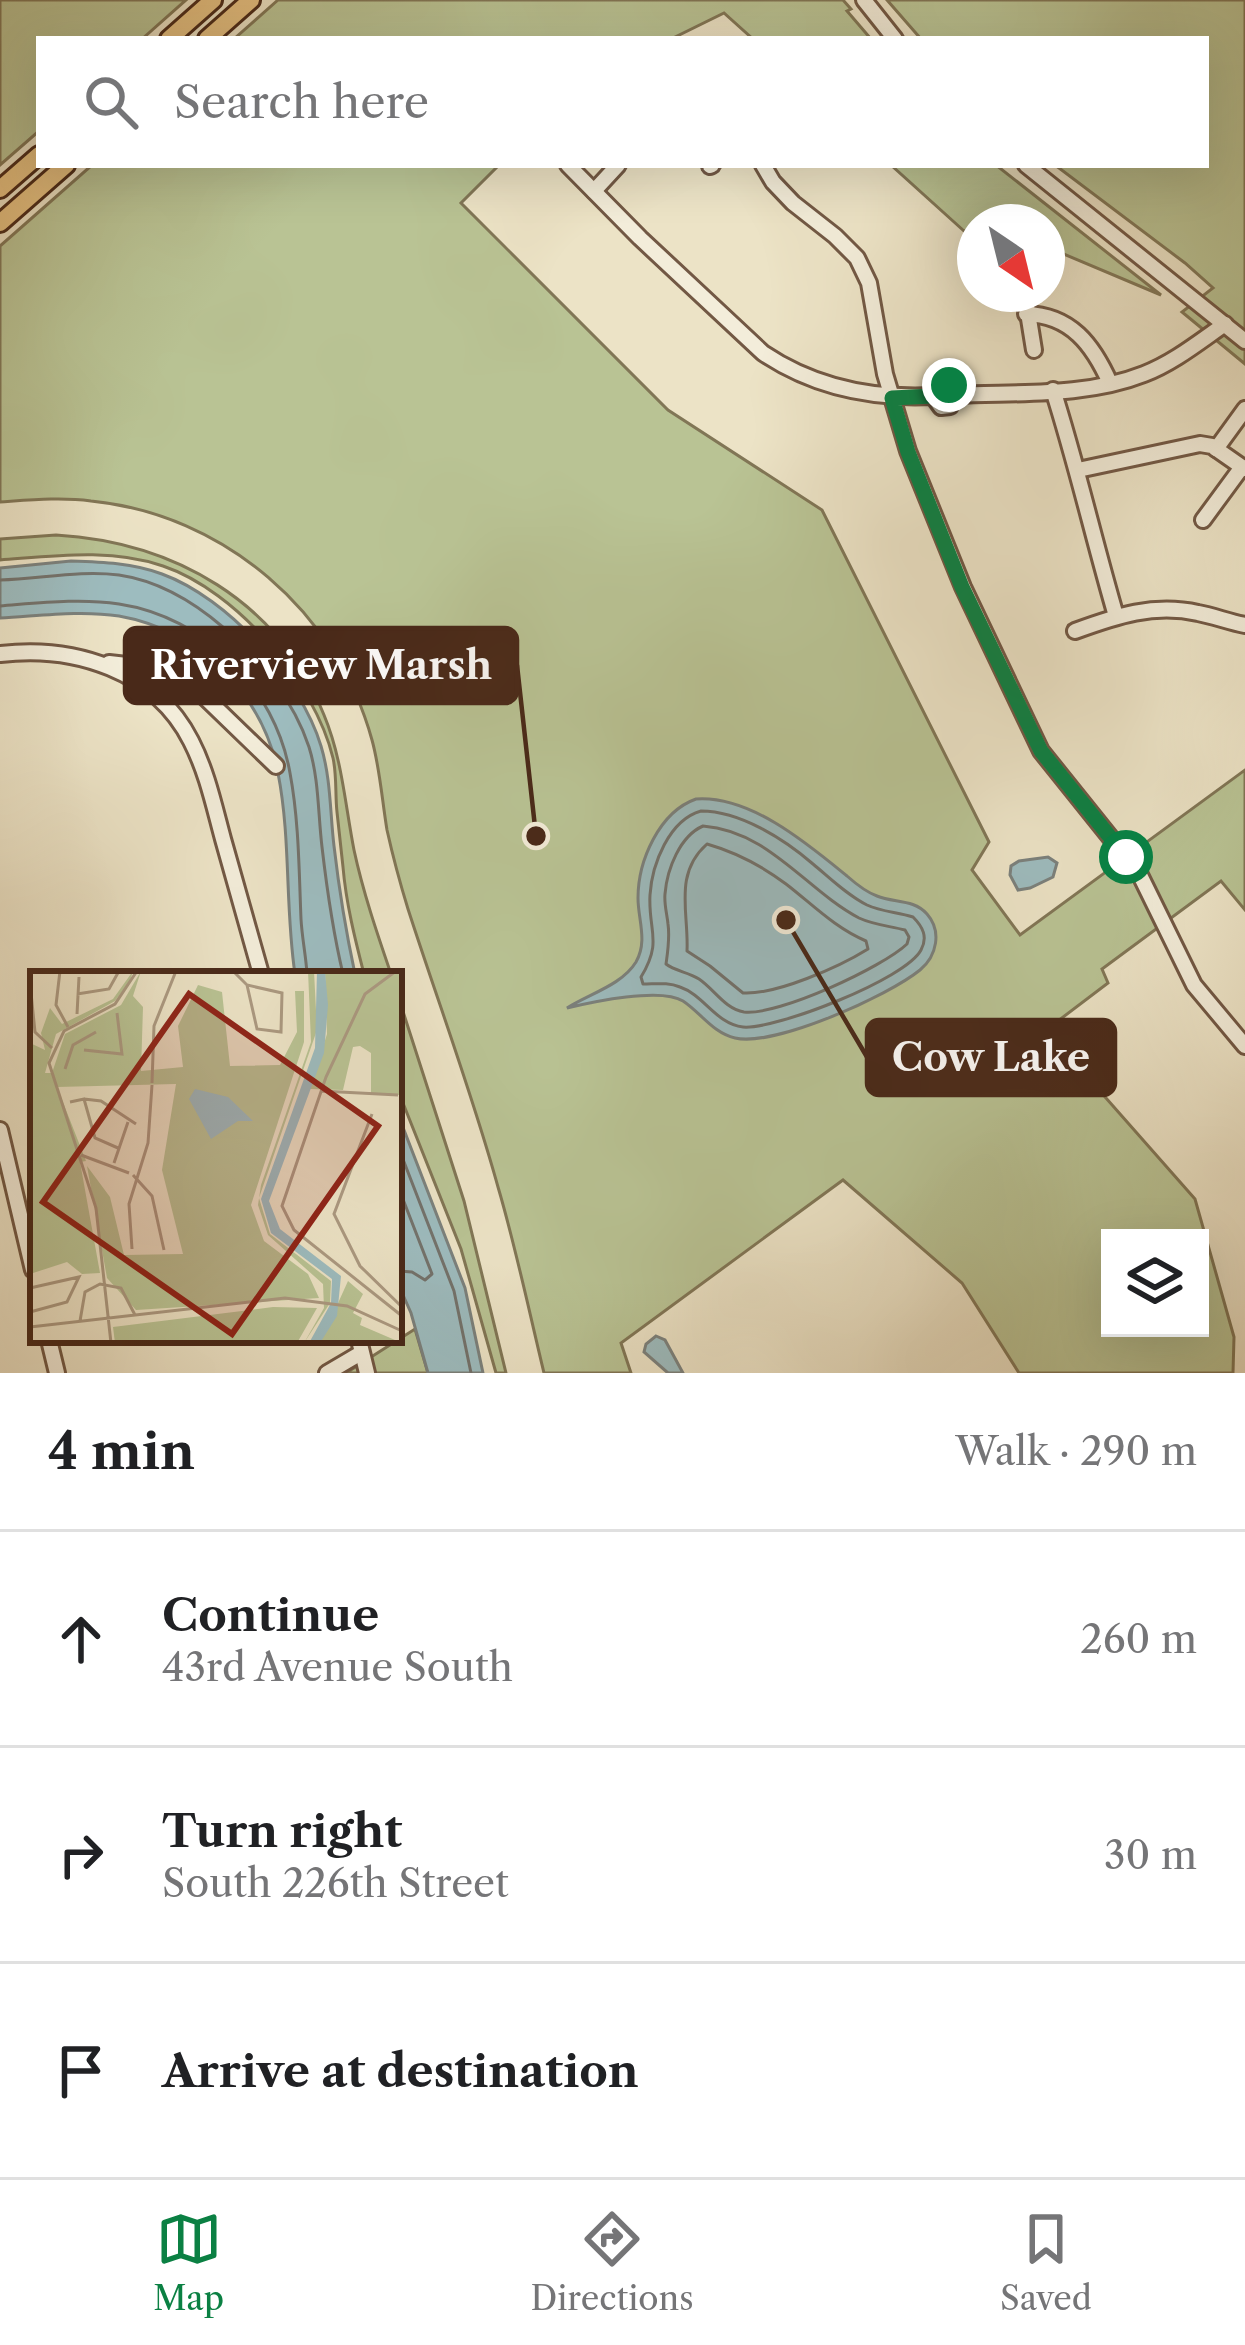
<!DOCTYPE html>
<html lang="en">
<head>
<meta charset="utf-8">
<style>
  :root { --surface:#fff; --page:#f6f6f6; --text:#202124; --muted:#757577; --line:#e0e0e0; --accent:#0b8043 }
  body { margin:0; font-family:"Libre Caslon Text",serif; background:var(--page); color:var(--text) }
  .controls { position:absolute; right:36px; bottom:36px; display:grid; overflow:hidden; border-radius:0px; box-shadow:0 12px 48px #0002 }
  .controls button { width:108px; height:108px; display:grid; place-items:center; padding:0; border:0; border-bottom:3px solid var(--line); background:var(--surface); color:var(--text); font:60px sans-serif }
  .compass { position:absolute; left:957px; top:204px; width:108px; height:108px; border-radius:50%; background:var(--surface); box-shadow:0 12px 48px #0002; rotate:145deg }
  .stop { position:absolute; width:36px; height:36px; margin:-27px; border:9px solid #0b8043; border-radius:50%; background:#fff }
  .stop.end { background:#0b8043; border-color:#fff; box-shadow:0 3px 12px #0008 }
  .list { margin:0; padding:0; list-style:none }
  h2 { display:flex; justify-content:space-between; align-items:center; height:156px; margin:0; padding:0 48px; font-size:51px }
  h2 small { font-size:39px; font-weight:400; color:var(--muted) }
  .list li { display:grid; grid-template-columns:78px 1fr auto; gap:36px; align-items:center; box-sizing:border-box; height:216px; padding:0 48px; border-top:3px solid var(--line) }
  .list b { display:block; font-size:45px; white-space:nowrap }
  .list p { margin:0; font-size:39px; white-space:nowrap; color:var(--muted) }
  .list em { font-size:39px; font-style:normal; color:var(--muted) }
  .icon { flex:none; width:66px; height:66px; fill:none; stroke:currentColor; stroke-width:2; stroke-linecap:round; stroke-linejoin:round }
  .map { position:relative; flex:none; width:1245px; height:1373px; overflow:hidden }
  .search { position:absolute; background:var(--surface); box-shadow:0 12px 48px #0002; left:36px; right:36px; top:36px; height:132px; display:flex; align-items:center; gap:30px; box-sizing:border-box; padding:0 42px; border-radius:0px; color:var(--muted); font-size:45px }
  .sheet { height:804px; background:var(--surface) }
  nav { display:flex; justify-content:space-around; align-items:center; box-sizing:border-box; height:168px; border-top:3px solid var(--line); background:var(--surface); font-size:33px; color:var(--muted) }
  nav a { display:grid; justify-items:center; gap:6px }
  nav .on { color:var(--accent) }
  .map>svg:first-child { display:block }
  .green { fill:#b9c394; stroke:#817656; stroke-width:3; fill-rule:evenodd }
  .water { fill:#9dbcbf; stroke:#7b817d; stroke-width:3 }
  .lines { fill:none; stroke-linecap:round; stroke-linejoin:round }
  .shore { stroke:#73726c; stroke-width:3 }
  .minor-casing { stroke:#725844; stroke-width:20 }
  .major-casing { stroke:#492919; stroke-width:22 }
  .minor { stroke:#f3edda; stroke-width:14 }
  .major { stroke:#e6c283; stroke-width:16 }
  .route { stroke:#0b8043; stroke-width:15 }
  .inset-road { fill:none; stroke:#ab9981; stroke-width:3 }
  .view { fill:#8f2418; fill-opacity:0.15; stroke:#8f2418; stroke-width:6 }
  .inset-edge { fill:none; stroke:#492919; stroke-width:6 }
  .leader { fill:none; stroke:#492919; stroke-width:4.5 }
  .callout-dot { fill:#492919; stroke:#f3edda; stroke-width:4.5 }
  .callout { fill:#492919; stroke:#492919; stroke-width:4.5 }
  .callout-label { font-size:39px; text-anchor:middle; font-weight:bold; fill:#fff }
</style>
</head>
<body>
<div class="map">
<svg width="1245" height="1373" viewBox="0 0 1245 1373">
  <rect width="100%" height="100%" fill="#ece3c6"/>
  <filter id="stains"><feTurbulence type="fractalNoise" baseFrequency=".00167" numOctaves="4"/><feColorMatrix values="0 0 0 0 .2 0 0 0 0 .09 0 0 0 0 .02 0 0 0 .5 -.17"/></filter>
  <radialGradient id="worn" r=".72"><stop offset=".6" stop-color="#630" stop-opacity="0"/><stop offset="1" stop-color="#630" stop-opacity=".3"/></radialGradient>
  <g class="green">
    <polygon points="0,0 186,0 142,39 39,39 39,131 0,165"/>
    <polygon points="278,0 843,0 851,9 847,11 871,39 753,39 724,13 671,39 234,39"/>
    <polygon points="887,0 1245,0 1245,364 1182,312 1213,288 1185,263 1055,165 1206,165 1206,39 921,39"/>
    <path d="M92,165H499L461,203L668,410L822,510L989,842L972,870L1020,935L1245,770V910L1221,881L1102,969L1108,983L1046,1030L1195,1199L1234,1337L1233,1373H1019L962,1283L843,1180L621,1343L631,1373H544C529,1311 516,1248 498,1187C472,1093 438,1002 408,909C400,883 393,857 387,830C382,800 380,769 372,740C337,612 224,514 91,501C61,497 30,500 0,502V246ZM1110,1238H1200V1328H1110Z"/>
    <polygon points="891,165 996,165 1161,295 1047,247 1047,222 975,222 975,229 964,231"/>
    <path d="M56,535C174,542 279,601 324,715C342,758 345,804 354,850C363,892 377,933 391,974H364C355,939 346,903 343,867C341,848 339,830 337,812C335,794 337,776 333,758C315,683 237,591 163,566C111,548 54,556 0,560V539Z"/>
    <polygon points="399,999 464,1201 506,1373 496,1373 461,1249 399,1093"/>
    <polygon points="415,1329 428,1373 346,1373"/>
  </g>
  <g class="water">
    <path d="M71,561C102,562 133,563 162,574C228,598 301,679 321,746C331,779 330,813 334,846C339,889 346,932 355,974H295C285,908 291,839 278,773C263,694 198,630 119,616C80,610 39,616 0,618V568Z"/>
    <path d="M696,799C750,795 808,844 847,876C856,884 866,892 877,896C894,903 914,899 927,914C942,931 937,956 920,970C888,996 775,1047 735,1038C713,1033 701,1013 683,1001C661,987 592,1002 567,1008C589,994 622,985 636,962C648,941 638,920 638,898C638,861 659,812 696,799Z"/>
    <polygon points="1048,857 1057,863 1053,877 1030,888 1018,890 1010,875 1011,866 1019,861"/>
    <polygon points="399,1117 465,1288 483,1373 428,1373 411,1313 399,1286"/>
    <polygon points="656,1336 665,1340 683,1373 668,1373 644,1352 646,1344"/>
  </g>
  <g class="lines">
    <g class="shore">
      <path d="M0,580C40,579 79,570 119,575C160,581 194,602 224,628C260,659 294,701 309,747C319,779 318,814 322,847C327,890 333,932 343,974"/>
      <path d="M0,606C39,603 80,598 119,604C205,617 275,688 290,773C299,821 299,871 301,919C302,938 306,956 307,974"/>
      <path d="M701,811C740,811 784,839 813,864C830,878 847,895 867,905C882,912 898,912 913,917C923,927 928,937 921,950C906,979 775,1030 743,1027C716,1024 704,995 680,987C668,982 656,984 643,984L641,977C663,941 648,931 650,895C652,864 669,820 701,811Z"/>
      <path d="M703,826C769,831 806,890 859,918C874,925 890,926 905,930L909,937L907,944C883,967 778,1016 744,1012C725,1009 714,989 699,979C688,972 675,971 666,964C668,950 670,938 668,924C667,914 664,904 665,894C667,869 680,836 703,826Z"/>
      <path d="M707,844C735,852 762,866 786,884C812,904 835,928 866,941L868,949C839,967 776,995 743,993L710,966L687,951C689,913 673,874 707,844Z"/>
      <polyline points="399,1149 454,1291 471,1373"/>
      <polyline points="399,1189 432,1274 425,1280 412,1272 399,1271"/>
    </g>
    <g class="minor-casing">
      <g id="minor">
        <polyline points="864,0 895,39"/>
        <path d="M568,165L640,238L763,353C815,388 872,399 933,396L941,407L950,406L956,395L953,387L944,384L936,388L933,396"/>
        <polyline points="763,165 773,182 793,203 835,236 857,258 869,283 885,374 908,451 963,587 1041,751 1126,857"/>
        <polyline points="1026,165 1245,341"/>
        <polyline points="710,166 712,165"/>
        <polyline points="594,191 618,165"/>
        <polyline points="1025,294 1034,350"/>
        <path d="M1026,314C1071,315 1093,345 1110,383"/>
        <path d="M1053,390C1077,465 1094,541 1116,616"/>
        <path d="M956,395C1018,392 1086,397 1144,374C1173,363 1199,342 1225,324"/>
        <polyline points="1216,449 1245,409"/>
        <polyline points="1078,470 1200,444 1212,446 1245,469"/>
        <polyline points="1203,520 1242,467"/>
        <path d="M1075,631C1116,616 1154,603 1198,613C1214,616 1229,622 1245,625"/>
        <path d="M0,654C74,645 155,670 191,741C207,772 214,806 223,839C236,884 248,929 261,974"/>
        <polyline points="109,663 162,669 186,679 276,766"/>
        <polyline points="1131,863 1139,873 1194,985 1245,1046"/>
        <polyline points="0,1130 33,1270"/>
        <polyline points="49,1340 57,1373"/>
        <polyline points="359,1340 367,1373"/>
        <polyline points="327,1373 361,1353"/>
      </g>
    </g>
    <g class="major-casing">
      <g id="major">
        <polyline points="169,39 213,0"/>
        <polyline points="207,39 251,0"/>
        <polyline points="0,189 39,155"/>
        <polyline points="0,223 66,165"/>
      </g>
    </g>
    <use href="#minor" class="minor"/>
    <use href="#major" class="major"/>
  </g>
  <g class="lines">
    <polyline class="route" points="949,385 936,388 933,396 892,398 908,452 962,587 1041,751 1126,857"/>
  </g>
  <g transform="translate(30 971)">
    <rect width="372" height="372" fill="#ece3c6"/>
    <path d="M103,0L100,10L85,30L26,63L15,102H22L35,63L91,34L111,0L103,25L113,36L111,100L153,96L148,55L168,14L192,21L200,95L250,94L267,61L265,20H274V71L221,234L234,270L278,303L289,327L106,339L77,307L57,195L80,226L94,284L153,283L132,199L146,113L27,116L56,190L50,191L70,302L52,303L37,291L0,303V72L15,79L11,62L20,37L32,53L83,28ZM278,0H284L287,59L229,227L240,263L301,310L300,332L274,372L294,337L293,313L238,264L228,234L231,214L281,71ZM295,0H372V124H341V82L330,75L323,76L313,119L280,118L297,63ZM318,310L333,323L323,342L332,347L330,354L372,372H290ZM243,336L287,337L267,372H85L83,356Z" fill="#b9c394"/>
    <path d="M287,0H295L298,34L294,82L239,230L250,258L311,305L307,345L290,372H279L301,332L302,308L241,262L231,228L285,77ZM165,118L198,126L223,150H208L181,168L159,128Z" fill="#9dbcbf"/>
    <path class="inset-road" d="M30,0L26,34L38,56M203,0L217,14L252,22L251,61L227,58L217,14M366,0L335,23L296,106L252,235L264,259L372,345M0,12L5,61L22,77M47,23L79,18L89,0M47,43L49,6M54,79L92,83L87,42M35,98L43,74L66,61M122,112L124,55L146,0M291,120L368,124M54,128L71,130L106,153M40,131L54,128L65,167L88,177M342,143L304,243L330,295L372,336M51,184L99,202M84,192L98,151M103,204L122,225L134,279M102,278L99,233L118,172L122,114M0,317L49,306L37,331L0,341M50,350L55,321L70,313L91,317L105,344M0,356L255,327L317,335L372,360M81,372L66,237L19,92L34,60L85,33L107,0"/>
    <path class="view" d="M159,23L348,155L202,363L13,231Z"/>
    <rect width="372" height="372" class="inset-edge"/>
  </g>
  <path class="leader" d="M536 836L517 665M786 920L867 1057"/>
  <g class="callout-dot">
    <circle cx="536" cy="836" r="12"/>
    <circle cx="786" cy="920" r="12"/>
  </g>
  <g class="callout">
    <rect x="125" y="628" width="392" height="75" rx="12"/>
    <rect x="867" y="1020" width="248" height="75" rx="12"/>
  </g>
  <g class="callout-label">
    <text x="321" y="679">Riverview Marsh</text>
    <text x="991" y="1071">Cow Lake</text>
  </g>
  <rect width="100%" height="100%" filter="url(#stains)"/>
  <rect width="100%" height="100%" fill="url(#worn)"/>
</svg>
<div class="controls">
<button><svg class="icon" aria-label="layers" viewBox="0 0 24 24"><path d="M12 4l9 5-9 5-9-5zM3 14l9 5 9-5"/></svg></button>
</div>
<svg class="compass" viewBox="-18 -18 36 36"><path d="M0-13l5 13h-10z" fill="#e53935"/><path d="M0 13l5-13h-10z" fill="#757577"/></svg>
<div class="stop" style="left:1126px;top:857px"></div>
<div class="stop end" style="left:949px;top:385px"></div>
<div class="search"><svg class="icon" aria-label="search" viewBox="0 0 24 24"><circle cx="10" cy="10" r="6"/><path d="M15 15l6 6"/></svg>Search here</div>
</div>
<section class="sheet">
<h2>4 min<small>Walk · 290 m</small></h2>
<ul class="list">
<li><svg class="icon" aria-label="ahead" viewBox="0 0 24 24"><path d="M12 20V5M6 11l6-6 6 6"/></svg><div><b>Continue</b><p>43rd Avenue South</p></div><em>260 m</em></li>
<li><svg class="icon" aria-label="right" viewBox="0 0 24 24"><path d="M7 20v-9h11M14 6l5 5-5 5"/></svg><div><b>Turn right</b><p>South 226th Street</p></div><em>30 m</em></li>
<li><svg class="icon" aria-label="arrive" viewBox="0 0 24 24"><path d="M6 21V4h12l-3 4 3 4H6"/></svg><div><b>Arrive at destination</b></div></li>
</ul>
</section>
<nav>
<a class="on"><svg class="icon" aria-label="map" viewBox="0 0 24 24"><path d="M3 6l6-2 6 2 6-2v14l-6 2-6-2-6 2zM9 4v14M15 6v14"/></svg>Map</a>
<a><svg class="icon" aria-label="directions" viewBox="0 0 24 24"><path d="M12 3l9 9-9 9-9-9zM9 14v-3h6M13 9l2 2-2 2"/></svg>Directions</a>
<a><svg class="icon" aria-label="saved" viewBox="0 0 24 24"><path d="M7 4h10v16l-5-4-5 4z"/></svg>Saved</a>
</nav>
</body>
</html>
